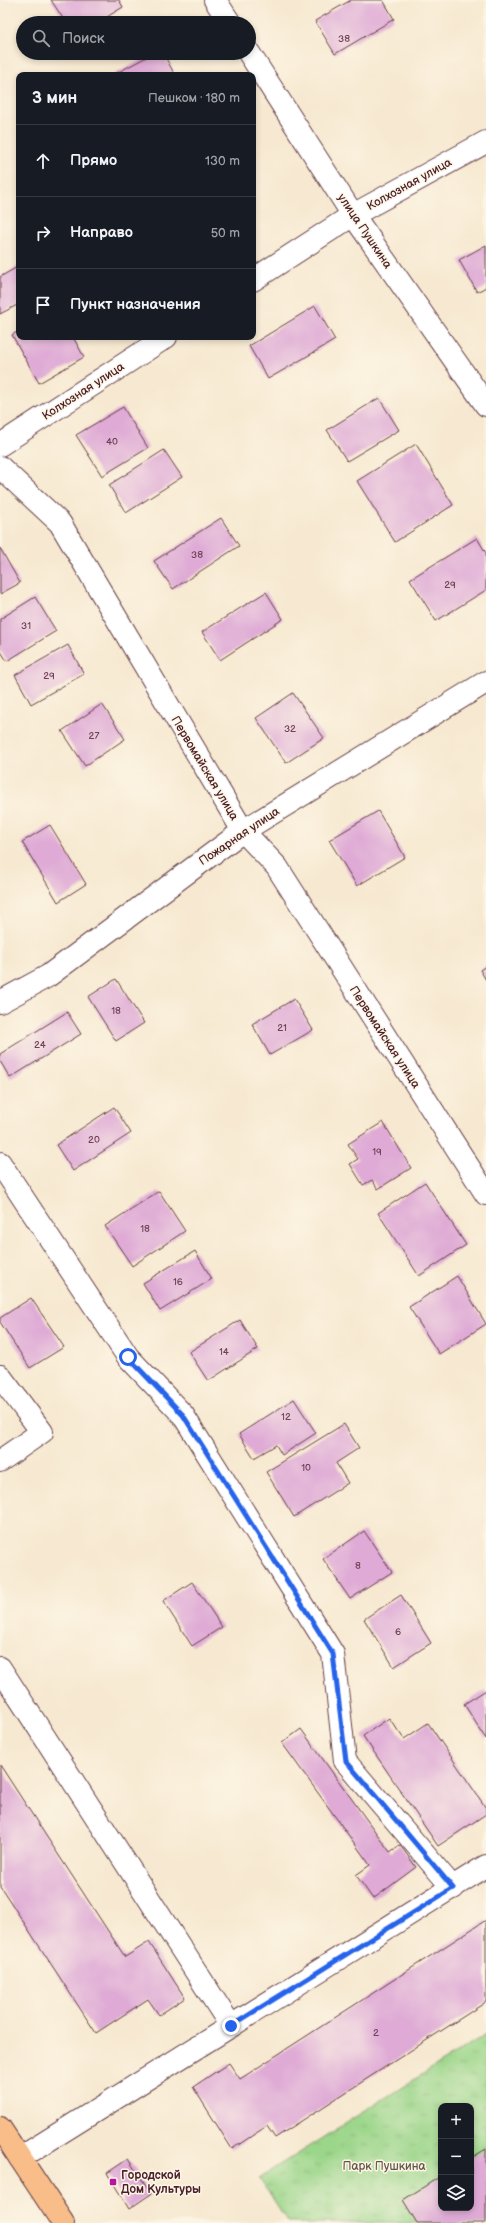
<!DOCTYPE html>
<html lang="ru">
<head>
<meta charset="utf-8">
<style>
  :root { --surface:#171b24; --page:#242831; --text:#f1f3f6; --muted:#9ea1a6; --line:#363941 }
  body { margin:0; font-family:"Balsamiq Sans",sans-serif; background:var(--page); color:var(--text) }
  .controls { position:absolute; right:12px; bottom:12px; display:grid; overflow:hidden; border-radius:8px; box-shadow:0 2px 6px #0003 }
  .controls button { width:36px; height:36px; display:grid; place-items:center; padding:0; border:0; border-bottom:1px solid var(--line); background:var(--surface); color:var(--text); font:20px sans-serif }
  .stop { position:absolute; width:12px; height:12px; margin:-9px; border:3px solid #2563eb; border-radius:50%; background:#fff }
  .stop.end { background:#2563eb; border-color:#fff; box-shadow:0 1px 4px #0008 }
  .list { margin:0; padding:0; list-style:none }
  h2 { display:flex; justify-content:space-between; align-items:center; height:52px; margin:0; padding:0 16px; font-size:17px }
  h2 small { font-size:13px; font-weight:400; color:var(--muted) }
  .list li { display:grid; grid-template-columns:26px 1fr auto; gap:12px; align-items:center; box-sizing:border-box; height:72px; padding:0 16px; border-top:1px solid var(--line) }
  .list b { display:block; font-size:15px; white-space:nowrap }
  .list em { font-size:13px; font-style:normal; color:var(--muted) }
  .icon { flex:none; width:22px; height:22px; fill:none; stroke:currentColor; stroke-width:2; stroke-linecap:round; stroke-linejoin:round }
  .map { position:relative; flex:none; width:486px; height:2223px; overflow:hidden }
  .search { position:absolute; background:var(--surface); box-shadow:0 2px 6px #0003; left:16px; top:16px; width:240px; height:44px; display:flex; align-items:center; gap:10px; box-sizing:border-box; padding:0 14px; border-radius:22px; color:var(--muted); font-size:15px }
  .panel { position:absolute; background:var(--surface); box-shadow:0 2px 6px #0003; left:16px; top:72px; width:240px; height:268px; border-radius:8px }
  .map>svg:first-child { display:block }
  .grass { fill:url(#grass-tufts); stroke:#727a5a; fill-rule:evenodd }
  .building { fill:#dfabd6 }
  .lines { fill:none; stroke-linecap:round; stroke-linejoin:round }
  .minor-casing { stroke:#643d44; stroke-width:24 }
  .major-casing { stroke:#643d44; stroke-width:24 }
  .minor { stroke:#fff; stroke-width:22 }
  .major { stroke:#f8bd88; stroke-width:22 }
  .route { stroke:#2563eb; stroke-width:5 }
  .poi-dot { fill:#b5179e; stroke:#fcf5e5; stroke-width:1.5 }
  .labels { text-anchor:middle; stroke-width:3; stroke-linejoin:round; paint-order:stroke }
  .number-label { font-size:10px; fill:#6f4256 }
  .street-label { font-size:12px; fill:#4a1f2b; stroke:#fcf5e5 }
  .park-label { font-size:12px; fill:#625648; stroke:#fcf5e5 }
  .poi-label { font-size:12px; font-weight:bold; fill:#4a1f2b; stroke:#fcf5e5; text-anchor:start }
</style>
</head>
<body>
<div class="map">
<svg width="486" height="2223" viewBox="0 0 486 2223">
  <defs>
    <pattern id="grass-tufts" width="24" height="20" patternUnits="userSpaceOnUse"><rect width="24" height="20" fill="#9bd68a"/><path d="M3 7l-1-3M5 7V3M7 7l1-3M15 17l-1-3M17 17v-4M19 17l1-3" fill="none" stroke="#87b777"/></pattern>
  </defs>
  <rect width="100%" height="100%" fill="#fcf5e5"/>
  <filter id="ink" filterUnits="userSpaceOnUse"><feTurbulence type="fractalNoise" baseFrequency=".025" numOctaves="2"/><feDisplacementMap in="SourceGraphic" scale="8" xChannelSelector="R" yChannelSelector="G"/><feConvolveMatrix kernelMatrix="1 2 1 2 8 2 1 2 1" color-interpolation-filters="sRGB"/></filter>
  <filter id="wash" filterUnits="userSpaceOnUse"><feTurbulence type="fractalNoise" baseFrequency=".012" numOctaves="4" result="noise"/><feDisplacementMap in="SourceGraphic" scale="16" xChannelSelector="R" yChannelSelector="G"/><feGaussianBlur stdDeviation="0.9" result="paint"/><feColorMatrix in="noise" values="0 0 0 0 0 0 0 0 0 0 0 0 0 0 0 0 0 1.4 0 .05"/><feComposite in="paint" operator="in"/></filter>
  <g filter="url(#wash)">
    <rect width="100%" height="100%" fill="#f7e9d1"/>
    <path class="grass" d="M486,2034V2223H288L259,2178ZM441,2106H471V2208H441Z"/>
    <g id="blocks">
      <g class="building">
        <polygon points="51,0 119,0 123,7 97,23 66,23"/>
        <polygon points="351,0 383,0 394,19 335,54 315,21"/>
        <polygon points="154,53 163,53 175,75 113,75"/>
        <polygon points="486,245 486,287 477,292 459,260"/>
        <polygon points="19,266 19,304 0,314 0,277"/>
        <polygon points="315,306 335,340 268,379 249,346"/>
        <polygon points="19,331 19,337 73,337 84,357 39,383 12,335"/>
        <polygon points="379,398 399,430 347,461 327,430"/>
        <polygon points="123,407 148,448 102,476 76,435"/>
        <polygon points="416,444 453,505 395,542 357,481"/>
        <polygon points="164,450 182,477 126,513 109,485"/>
        <polygon points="221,518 239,546 173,589 154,561"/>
        <polygon points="477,538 486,553 486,590 436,621 410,579"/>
        <polygon points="0,548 20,583 0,594"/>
        <polygon points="266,592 283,619 220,660 202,632"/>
        <polygon points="35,597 56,631 7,661 0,650 0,619"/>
        <polygon points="68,645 84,674 31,704 15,675"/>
        <polygon points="293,693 324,738 286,763 256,718"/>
        <polygon points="102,704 125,739 85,766 62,731"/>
        <polygon points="378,811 405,857 357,886 329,840"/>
        <polygon points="50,825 86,884 58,902 22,842"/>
        <polygon points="486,966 486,980 480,970"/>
        <polygon points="116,979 144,1023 116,1041 88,997"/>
        <polygon points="294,999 313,1030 270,1055 252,1024"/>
        <polygon points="67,1012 81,1034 10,1078 0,1061 0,1054"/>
        <polygon points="114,1107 131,1133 73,1171 56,1145"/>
        <polygon points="383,1122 411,1168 378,1189 372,1180 363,1185 350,1164 358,1159 348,1144"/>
        <polygon points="425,1182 466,1245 419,1276 378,1213"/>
        <polygon points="159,1191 185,1231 132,1266 105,1226"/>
        <polygon points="195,1251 212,1279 160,1311 143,1283"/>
        <polygon points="457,1276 486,1324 439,1354 409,1307"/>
        <polygon points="31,1298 64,1347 30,1368 0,1322 0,1318"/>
        <polygon points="240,1320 258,1349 208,1381 189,1352"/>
        <polygon points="294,1399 316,1433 282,1455 276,1445 254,1458 239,1434"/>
        <polygon points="344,1424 359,1448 336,1463 348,1483 294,1517 266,1472"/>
        <polygon points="364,1531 392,1572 350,1599 323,1559"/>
        <polygon points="192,1582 222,1627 192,1646 163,1601"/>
        <polygon points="401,1595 431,1643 394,1667 364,1619"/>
        <polygon points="486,1690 486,1739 464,1704"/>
        <polygon points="389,1718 404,1739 428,1723 486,1808 486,1814 438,1846 363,1736"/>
        <polygon points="301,1729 390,1852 400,1845 416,1867 373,1899 356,1875 370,1865 282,1743"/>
        <polygon points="0,1765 125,1957 149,1942 185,1998 159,2015 148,1999 96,2033 0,1886"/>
        <polygon points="486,1920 486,2002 275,2138 267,2126 232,2149 193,2087 229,2063 240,2079"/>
        <polygon points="486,2149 486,2223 417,2223 403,2200 441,2176 441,2208 471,2208 471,2158"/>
        <polygon points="128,2159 151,2194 129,2209 107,2173"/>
      </g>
    </g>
  </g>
  <g filter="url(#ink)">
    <use href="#blocks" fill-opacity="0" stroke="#643d44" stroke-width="1"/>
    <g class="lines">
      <g class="minor-casing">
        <g id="minor">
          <polyline points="215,0 230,23"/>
          <polyline points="249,53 353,215 486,405"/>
          <polyline points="253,280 353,215 486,142"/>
          <polyline points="0,445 166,337"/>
          <polyline points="0,467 60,523 243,831 277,867 486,1194"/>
          <polyline points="0,1002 48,976 243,831 486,682"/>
          <polyline points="0,1163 128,1357 183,1415 333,1654 345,1761 453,1888"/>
          <polyline points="0,1376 42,1432 0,1461"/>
          <polyline points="0,1668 231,2026 486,1866"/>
          <polyline points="20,2158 231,2026"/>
        </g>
      </g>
      <g class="major-casing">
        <polyline id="major" points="0,2128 63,2223"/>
      </g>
      <use href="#minor" class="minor"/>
      <use href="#major" class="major"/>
    </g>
  </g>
  <g class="lines" filter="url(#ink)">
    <polyline class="route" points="128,1357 183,1415 333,1654 346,1761 453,1888 231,2026"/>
  </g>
  <rect class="poi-dot" x="109" y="2178" width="8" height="8" rx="2"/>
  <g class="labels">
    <g class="number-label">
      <text x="344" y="42">38</text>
      <text x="112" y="445">40</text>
      <text x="197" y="558">38</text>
      <text x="450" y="588">29</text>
      <text x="26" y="629">31</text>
      <text x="49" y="679">29</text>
      <text x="290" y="732">32</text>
      <text x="94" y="739">27</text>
      <text x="116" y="1014">18</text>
      <text x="282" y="1031">21</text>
      <text x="40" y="1048">24</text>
      <text x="94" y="1143">20</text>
      <text x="377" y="1155">19</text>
      <text x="145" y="1232">18</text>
      <text x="178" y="1285">16</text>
      <text x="224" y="1355">14</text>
      <text x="286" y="1420">12</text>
      <text x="306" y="1471">10</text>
      <text x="358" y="1569">8</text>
      <text x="398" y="1635">6</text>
      <text x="376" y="2036">2</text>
    </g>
    <g class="street-label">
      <text transform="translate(409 184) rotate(-29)" y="4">Колхозная улица</text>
      <text transform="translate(365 231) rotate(56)" y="4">улица Пушкина</text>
      <text transform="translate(83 391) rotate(-33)" y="4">Колхозная улица</text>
      <text transform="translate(205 768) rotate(59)" y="4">Первомайская улица</text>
      <text transform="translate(239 836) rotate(-34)" y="4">Пожарная улица</text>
      <text transform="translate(385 1037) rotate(57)" y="4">Первомайская улица</text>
    </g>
    <g class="park-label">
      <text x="384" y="2170">Парк Пушкина</text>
    </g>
    <g class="poi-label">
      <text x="121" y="2179">Городской<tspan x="121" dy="14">Дом Культуры</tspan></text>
    </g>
  </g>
</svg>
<div class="controls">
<button>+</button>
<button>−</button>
<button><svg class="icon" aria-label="layers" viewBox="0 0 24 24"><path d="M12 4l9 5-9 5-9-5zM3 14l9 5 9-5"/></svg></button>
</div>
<div class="stop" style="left:128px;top:1357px"></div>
<div class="stop end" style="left:231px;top:2026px"></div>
<div class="search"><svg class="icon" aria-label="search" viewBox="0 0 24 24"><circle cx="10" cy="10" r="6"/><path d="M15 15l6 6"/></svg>Поиск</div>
<section class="panel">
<h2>3 мин<small>Пешком · 180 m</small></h2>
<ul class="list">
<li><svg class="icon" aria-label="ahead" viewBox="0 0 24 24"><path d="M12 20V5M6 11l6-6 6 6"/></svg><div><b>Прямо</b></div><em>130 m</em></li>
<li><svg class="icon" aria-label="right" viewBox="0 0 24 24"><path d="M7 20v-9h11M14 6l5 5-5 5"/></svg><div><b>Направо</b></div><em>50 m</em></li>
<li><svg class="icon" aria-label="arrive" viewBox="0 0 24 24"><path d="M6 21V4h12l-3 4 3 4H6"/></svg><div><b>Пункт назначения</b></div></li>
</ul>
</section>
</div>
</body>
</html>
